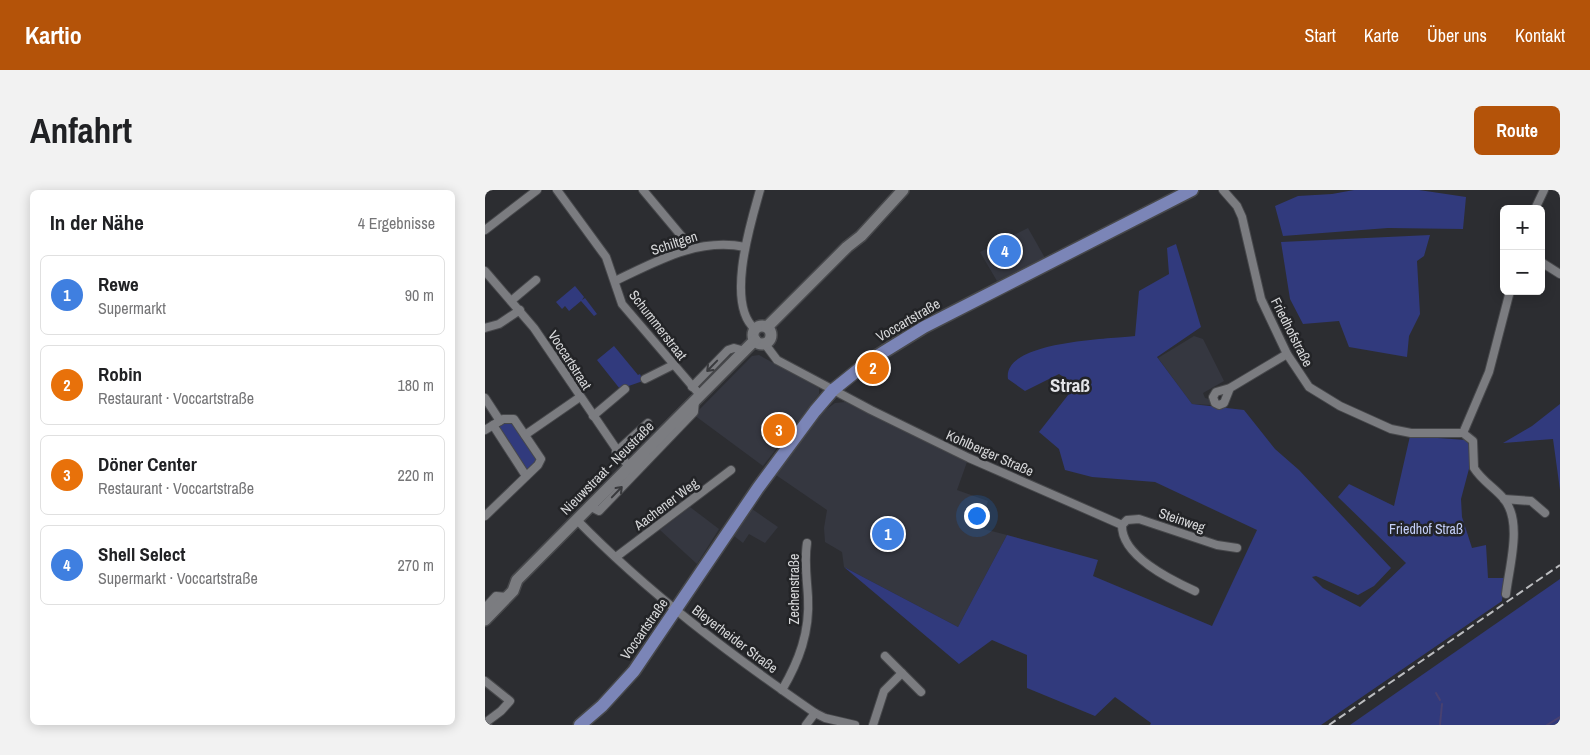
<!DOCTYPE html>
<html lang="de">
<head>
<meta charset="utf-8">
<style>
  :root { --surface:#fff; --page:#f2f2f2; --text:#202124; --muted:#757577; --line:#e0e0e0; --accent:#b45309 }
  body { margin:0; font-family:"Archivo Narrow",sans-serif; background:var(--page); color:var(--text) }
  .controls { position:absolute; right:15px; top:15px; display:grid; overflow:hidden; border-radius:8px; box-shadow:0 2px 12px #0003 }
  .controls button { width:45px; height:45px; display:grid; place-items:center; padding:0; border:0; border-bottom:1px solid var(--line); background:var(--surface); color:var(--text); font:25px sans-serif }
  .you { position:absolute; left:491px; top:325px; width:18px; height:18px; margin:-12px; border:4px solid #fff; border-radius:50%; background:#1a73e8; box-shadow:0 0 0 8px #1a73e833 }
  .badge { display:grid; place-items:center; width:32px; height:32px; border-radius:50%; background:var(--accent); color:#fff; font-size:16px; font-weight:700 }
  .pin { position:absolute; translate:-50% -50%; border:2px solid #fff; box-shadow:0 1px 5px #0006 }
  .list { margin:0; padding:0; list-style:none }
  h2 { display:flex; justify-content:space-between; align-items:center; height:65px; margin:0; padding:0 20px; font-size:21px }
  h2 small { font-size:16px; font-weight:400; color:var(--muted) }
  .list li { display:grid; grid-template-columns:32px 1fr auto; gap:15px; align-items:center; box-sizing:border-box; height:80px; margin:0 10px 10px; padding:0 10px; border:1px solid var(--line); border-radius:8px }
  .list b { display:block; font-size:19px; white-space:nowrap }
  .list p { margin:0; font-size:16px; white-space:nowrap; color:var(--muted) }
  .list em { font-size:16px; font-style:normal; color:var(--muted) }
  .map { position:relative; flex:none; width:1075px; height:535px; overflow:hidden; border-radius:8px }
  header { display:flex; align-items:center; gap:30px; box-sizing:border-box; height:70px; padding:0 25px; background:var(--accent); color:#fff }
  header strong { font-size:24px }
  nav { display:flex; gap:28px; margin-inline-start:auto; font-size:18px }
  .intro { display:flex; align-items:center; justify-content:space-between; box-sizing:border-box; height:120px; padding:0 30px }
  h1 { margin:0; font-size:35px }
  .button { padding:12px 22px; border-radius:8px; background:var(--accent); color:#fff; font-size:18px; font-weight:700 }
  main { display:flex; gap:30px; padding:0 30px }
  aside { flex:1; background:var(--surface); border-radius:8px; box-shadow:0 2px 12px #0003 }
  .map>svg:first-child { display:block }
  .built { fill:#353740 }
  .green { fill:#313a7d }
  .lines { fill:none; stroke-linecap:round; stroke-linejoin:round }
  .stream { stroke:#484171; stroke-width:2 }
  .street-casing { stroke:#47484b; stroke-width:10 }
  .secondary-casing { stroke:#47484b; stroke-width:14 }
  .primary-casing { stroke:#47484b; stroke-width:15 }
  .street { stroke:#7b7c80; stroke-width:8 }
  .secondary { stroke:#7b7c80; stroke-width:11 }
  .primary { stroke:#7b85b7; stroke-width:12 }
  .rail { stroke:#bbbcbf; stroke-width:2; stroke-dasharray:8 4; stroke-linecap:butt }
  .oneway { stroke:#393a3d }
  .labels { text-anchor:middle; stroke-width:5; stroke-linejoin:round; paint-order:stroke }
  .street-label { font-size:14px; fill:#d7d8da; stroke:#232427 }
  .park-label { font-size:14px; fill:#c4cff8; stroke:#232427 }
  .district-label { font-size:19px; font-weight:bold; fill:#e3e4e8; stroke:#232427 }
</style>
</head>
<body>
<header>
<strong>Kartio</strong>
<nav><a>Start</a><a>Karte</a><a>Über uns</a><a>Kontakt</a></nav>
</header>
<div class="intro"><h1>Anfahrt</h1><a class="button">Route</a></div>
<main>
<aside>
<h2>In der Nähe<small>4 Ergebnisse</small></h2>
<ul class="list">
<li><span class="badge" style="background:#3f7fe0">1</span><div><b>Rewe</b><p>Supermarkt</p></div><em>90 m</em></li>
<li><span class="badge" style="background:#e8710a">2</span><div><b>Robin</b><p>Restaurant · Voccartstraße</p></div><em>180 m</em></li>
<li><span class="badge" style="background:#e8710a">3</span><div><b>Döner Center</b><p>Restaurant · Voccartstraße</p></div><em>220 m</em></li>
<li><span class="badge" style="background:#3f7fe0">4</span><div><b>Shell Select</b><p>Supermarkt · Voccartstraße</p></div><em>270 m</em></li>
</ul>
</aside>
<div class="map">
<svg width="1075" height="535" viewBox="0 0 1075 535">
  <rect width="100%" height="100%" fill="#2c2d31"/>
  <g class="built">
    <polygon points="543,38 560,68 512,91 495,62"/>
    <polygon points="709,146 718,149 739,191 718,203 720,208 724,209 727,215 707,214 673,168"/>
    <polygon points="274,165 334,198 334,204 278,276 209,225 267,166"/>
    <polygon points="360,212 482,272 472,300 503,311 495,338 522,345 473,437 359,377 357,362 340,352 339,338 342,320 291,285 339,221 350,213"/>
    <polygon points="205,317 234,339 212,374 175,340"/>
    <polygon points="267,319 293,337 280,353 264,344 258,353 249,346"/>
  </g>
  <g class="green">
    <polygon points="869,0 934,0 981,7 978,39 903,38 798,46 790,16 813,6 847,4"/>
    <polygon points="945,45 939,66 932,71 935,124 924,146 922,167 864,157 854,131 818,134 805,109 796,52"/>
    <path d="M691,54L716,137L672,167L707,214L759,220L790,259L814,280L906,378L889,396L873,405L831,386L827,387L838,398L875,417L921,373L853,307L864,294L909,316L925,246L981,250L986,256L985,275L976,309L977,327L987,358L1001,355L1003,388H1019L1017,411L836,535H665L666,533L630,507L610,526L542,498V465L507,450L474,474L359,377L473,437L522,345L613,370L608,386L727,436L772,340L670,292L607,287L580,280L574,259L554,242L591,195L574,184L540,201L523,189C517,151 624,149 650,146L654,101L684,84L682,58Z"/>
    <polygon points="90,96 99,107 97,110 100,108 112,124 109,126 96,111 84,121 80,116 77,119 71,112"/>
    <polygon points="129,156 153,185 155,184 158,191 135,199 112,170"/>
    <polygon points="1075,214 1075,300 1068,249 1018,253 1047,236"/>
    <polygon points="25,230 53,270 42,283 11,236"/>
    <polygon points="1075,389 1075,535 865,535"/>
  </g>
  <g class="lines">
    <g class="stream">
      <polyline points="951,503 955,510"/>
      <polyline points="955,535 957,514"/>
      <polyline points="1062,535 1075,527"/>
    </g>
    <g class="street-casing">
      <g id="street">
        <polyline points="72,0 121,67 137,114 215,205"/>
        <polyline points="158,0 199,49 204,59"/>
        <polyline points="738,0 752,16 757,27 776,109 802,164 824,197 855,216 906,239 926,243 978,243"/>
        <polyline points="1050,19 1059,0"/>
        <polyline points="0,40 52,0"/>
        <polyline points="1056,72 1075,84"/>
        <polyline points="0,81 49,138 143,276"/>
        <path d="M130,91C170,72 213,47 260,57"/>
        <polyline points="26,111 51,90"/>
        <polyline points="0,138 14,134 35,120"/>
        <path d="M270,139C240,114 266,32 275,0"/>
        <polyline points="280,154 292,170 386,220 484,268 637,335"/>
        <polyline points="160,189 188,175"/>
        <polyline points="207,197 243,160 249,158 260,161"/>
        <polyline points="745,198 739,213 734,215 730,213 728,207 731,202 745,198 802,164"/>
        <polyline points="0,208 15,231"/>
        <polyline points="108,226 140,199"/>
        <polyline points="8,235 41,286"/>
        <polyline points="0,240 18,229 29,229 56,269 53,275 0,326"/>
        <path d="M978,243L988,251L989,278C997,291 1010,298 1019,309C1038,332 1024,377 1021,404"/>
        <polyline points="978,243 1004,182 1025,101"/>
        <polyline points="40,245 95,207"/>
        <polyline points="131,262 163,233"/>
        <polyline points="1019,309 1046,311 1060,323"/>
        <polyline points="104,316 114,321 209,222 210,211"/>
        <path d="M91,329C163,403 246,465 330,523L340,528L370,535"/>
        <polyline points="637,335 642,330 654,329 732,355 752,358"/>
        <path d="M637,335C636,366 686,390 710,401"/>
        <polyline points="131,367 246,280"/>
        <polyline points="0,418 11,406 22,407"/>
        <polyline points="400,466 436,502"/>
        <polyline points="0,491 25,511 16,521 0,533"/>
        <path d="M297,500C314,471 325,442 323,407C322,389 319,371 322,353"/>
        <polyline points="321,535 330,523"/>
        <polyline points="388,535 399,501 417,483"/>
      </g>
    </g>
    <g class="secondary-casing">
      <g id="secondary">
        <circle cx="277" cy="145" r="9"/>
        <polyline points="282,137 362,57 376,46 418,0"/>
        <polyline points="0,430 28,401 32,390 270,150"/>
      </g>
    </g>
    <g class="primary-casing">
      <polyline id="primary" points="95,535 117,516 149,481 273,298 330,221 348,200 384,171 439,137 707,0"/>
    </g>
    <use href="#street" class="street"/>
    <use href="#secondary" class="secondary"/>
    <use href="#primary" class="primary"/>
    <polyline class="rail" points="844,535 1075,375"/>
  </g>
  <defs><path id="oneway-shaft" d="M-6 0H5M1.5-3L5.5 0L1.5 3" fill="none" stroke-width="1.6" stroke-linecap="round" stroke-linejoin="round" transform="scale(1.25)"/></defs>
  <g class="oneway">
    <use href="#oneway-shaft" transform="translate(227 176) rotate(134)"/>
    <use href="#oneway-shaft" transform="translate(132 302) rotate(-46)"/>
  </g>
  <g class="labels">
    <g class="street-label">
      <text transform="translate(189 53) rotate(-18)" y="5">Schiltgen</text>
      <text transform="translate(423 130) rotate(-30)" y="5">Voccartstraße</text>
      <text transform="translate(173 135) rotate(52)" y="5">Schummerstraat</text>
      <text transform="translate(807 142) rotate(63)" y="5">Friedhofstraße</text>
      <text transform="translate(85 170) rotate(57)" y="5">Voccartstraat</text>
      <text transform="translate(505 263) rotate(24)" y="5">Kohlberger Straße</text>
      <text transform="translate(122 278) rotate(-45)" y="5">Nieuwstraat - Neustraße</text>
      <text transform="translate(181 314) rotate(-37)" y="5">Aachener Weg</text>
      <text transform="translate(697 330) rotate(19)" y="5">Steinweg</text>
      <text transform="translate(309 399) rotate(-90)" y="5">Zechenstraße</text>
      <text transform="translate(159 439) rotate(-55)" y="5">Voccartstraße</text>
      <text transform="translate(250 449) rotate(37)" y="5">Bleyerheider Straße</text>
    </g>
    <g class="park-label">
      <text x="941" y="344">Friedhof Straß</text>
    </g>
    <g class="district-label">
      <text x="585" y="202">Straß</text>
    </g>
  </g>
</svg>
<div class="controls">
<button>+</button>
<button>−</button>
</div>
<div class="you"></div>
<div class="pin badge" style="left:403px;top:344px;background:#3f7fe0">1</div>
<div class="pin badge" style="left:388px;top:178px;background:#e8710a">2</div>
<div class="pin badge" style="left:294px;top:240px;background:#e8710a">3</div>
<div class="pin badge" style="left:520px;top:61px;background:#3f7fe0">4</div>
</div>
</main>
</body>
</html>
